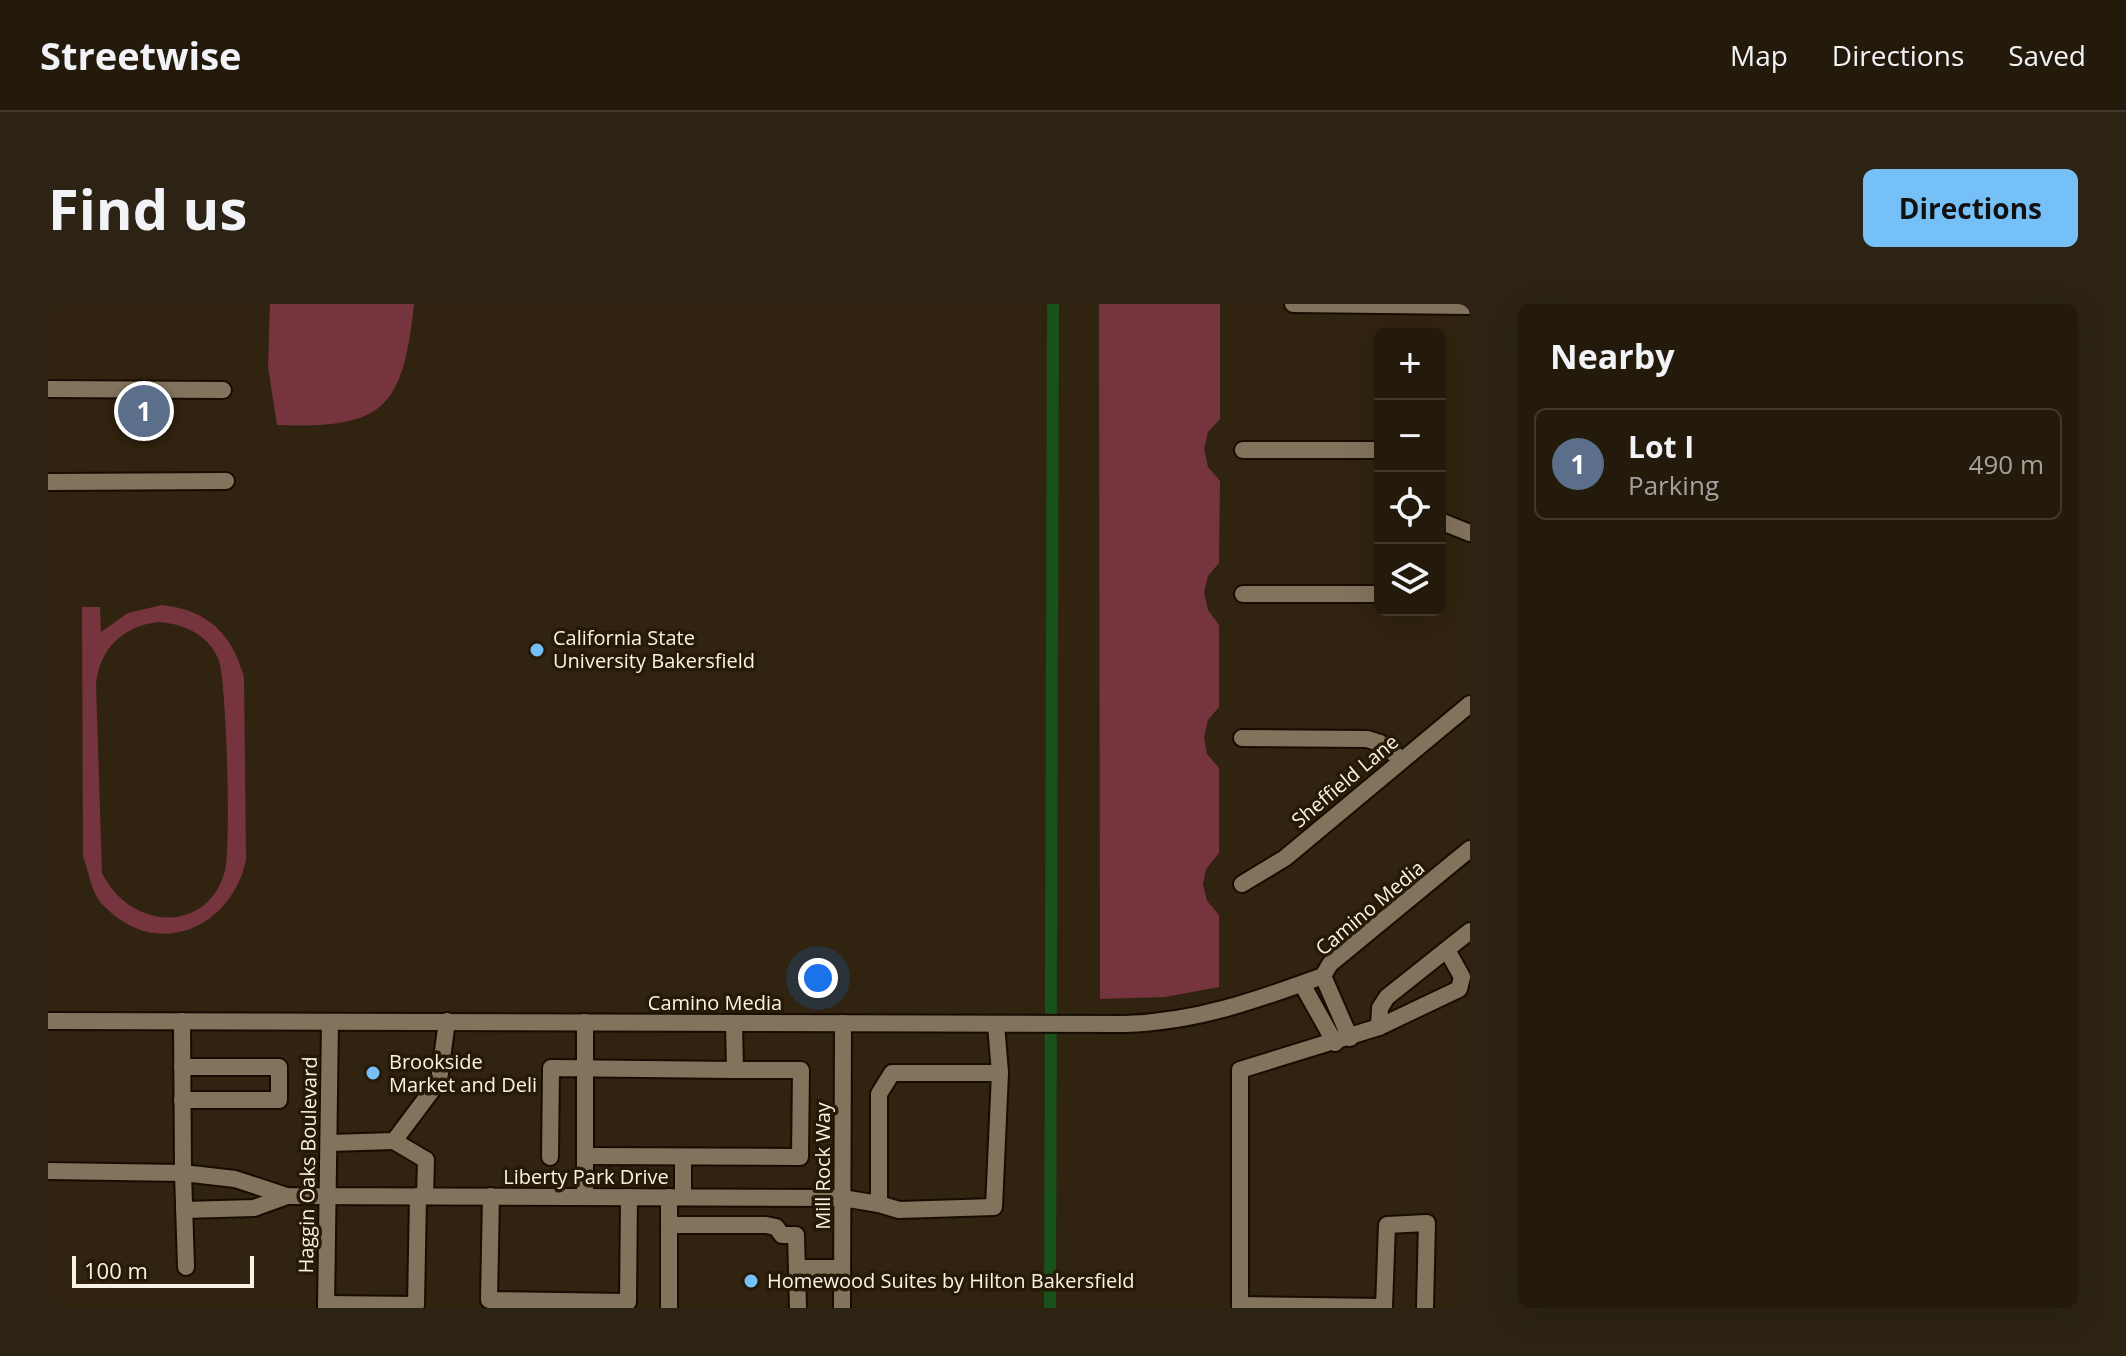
<!DOCTYPE html>
<html lang="en">
<head>
<meta charset="utf-8">
<style>
  :root { --surface:#241a0b; --page:#2c2314; --text:#f1f3f6; --muted:#a3a19d; --line:#41382c; --accent:#75c0f6 }
  body { margin:0; font-family:"Open Sans",sans-serif; background:var(--page); color:var(--text) }
  .controls { position:absolute; right:24px; top:24px; display:grid; overflow:hidden; border-radius:12px; box-shadow:0 8px 32px #0002 }
  .controls button { width:72px; height:72px; display:grid; place-items:center; padding:0; border:0; border-bottom:2px solid var(--line); background:var(--surface); color:var(--text); font:40px sans-serif }
  .scale { position:absolute; left:24px; bottom:20px; width:182px; box-sizing:border-box; padding-left:8px; border:4px solid #faf2e5; border-top:0; font-size:22px; line-height:28px; white-space:nowrap; color:#faf2e5; -webkit-text-stroke:6px #261a06; paint-order:stroke }
  .you { position:absolute; left:770px; top:674px; width:28px; height:28px; margin:-20px; border:6px solid #fff; border-radius:50%; background:#1a73e8; box-shadow:0 0 0 12px #1a73e833 }
  .badge { display:grid; place-items:center; width:52px; height:52px; border-radius:50%; background:var(--accent); color:#fff; font-size:26px; font-weight:700 }
  .pin { position:absolute; translate:-50% -50%; border:4px solid #fff; box-shadow:0 2px 8px #0006 }
  .list { margin:0; padding:0; list-style:none }
  h2 { display:flex; justify-content:space-between; align-items:center; height:104px; margin:0; padding:0 32px; font-size:34px }
  h2 small { font-size:26px; font-weight:400; color:var(--muted) }
  .list li { display:grid; grid-template-columns:52px 1fr auto; gap:24px; align-items:center; box-sizing:border-box; height:112px; margin:0 16px 16px; padding:0 16px; border:2px solid var(--line); border-radius:12px }
  .list b { display:block; font-size:30px; white-space:nowrap }
  .list p { margin:0; font-size:26px; white-space:nowrap; color:var(--muted) }
  .list em { font-size:26px; font-style:normal; color:var(--muted) }
  .icon { flex:none; width:44px; height:44px; fill:none; stroke:currentColor; stroke-width:2; stroke-linecap:round; stroke-linejoin:round }
  .map { position:relative; flex:none; width:1422px; height:1004px; overflow:hidden; border-radius:12px }
  header { display:flex; align-items:center; gap:48px; box-sizing:border-box; height:112px; padding:0 40px; background:var(--surface); border-bottom:2px solid var(--line) }
  header strong { font-size:38px }
  nav { display:flex; gap:44px; margin-inline-start:auto; font-size:28px }
  .intro { display:flex; align-items:center; justify-content:space-between; box-sizing:border-box; height:192px; padding:0 48px }
  h1 { margin:0; font-size:56px }
  .button { padding:20px 36px; border-radius:12px; background:var(--accent); color:#111; font-size:28px; font-weight:700 }
  main { display:flex; gap:48px; padding:0 48px }
  aside { flex:1; background:var(--surface); border-radius:12px; box-shadow:0 8px 32px #0002 }
  .map>svg:first-child { display:block }
  .green { fill:#76353e; fill-rule:evenodd }
  .lines { fill:none; stroke-linecap:round; stroke-linejoin:round }
  .canal { stroke:#185119; stroke-width:12 }
  .minor-casing { stroke:#180c00; stroke-width:20 }
  .minor { stroke:#82735d; stroke-width:16 }
  .poi-dot { fill:#75c0f6; stroke:#261a06; stroke-width:3 }
  .labels { text-anchor:middle; stroke-width:7; stroke-linejoin:round; paint-order:stroke }
  .poi-label { font-size:20px; fill:#faf2e5; stroke:#261a06; text-anchor:start }
  .street-label { font-size:20px; fill:#faf2e5; stroke:#261a06 }
</style>
</head>
<body>
<header>
<strong>Streetwise</strong>
<nav><a>Map</a><a>Directions</a><a>Saved</a></nav>
</header>
<div class="intro"><h1>Find us</h1><a class="button">Directions</a></div>
<main>
<div class="map">
<svg width="1422" height="1004" viewBox="0 0 1422 1004">
  <rect width="100%" height="100%" fill="#30230f"/>
  <g class="green">
    <path d="M222,0H366C355,104 336,125 229,121L220,63Z"/>
    <polygon points="1051,0 1172,0 1172,115 1160,128 1156,145 1160,163 1172,177 1171,259 1160,272 1156,288 1160,306 1171,321 1171,403 1160,416 1156,433 1159,450 1171,464 1171,549 1158,565 1155,580 1159,597 1171,611 1171,683 1117,693 1052,695"/>
    <path d="M114,301C160,306 184,330 196,373L198,556C184,623 110,657 57,603C42,589 42,569 35,553L34,303H52L53,328L80,309ZM111,318C136,320 159,330 170,354C179,372 183,546 177,567C159,632 81,625 54,569L48,380C52,344 75,322 111,318Z"/>
  </g>
  <g class="lines">
    <polyline class="canal" points="1002,1004 1005,0"/>
    <g class="minor-casing">
      <g id="minor">
        <polyline points="1245,0 1422,2"/>
        <polyline points="0,85 175,86"/>
        <polyline points="1195,146 1332,146"/>
        <polyline points="0,178 178,177"/>
        <polyline points="1392,217 1422,229"/>
        <polyline points="1195,290 1332,290"/>
        <polyline points="1194,434 1319,435 1332,439 1353,455"/>
        <polyline points="1194,580 1237,554 1422,400"/>
        <polyline points="1275,672 1302,734"/>
        <polyline points="1254,680 1287,739"/>
        <path d="M0,717L1077,720C1148,718 1209,696 1275,672L1282,660L1422,545"/>
        <polyline points="1331,723 1411,685 1414,673 1399,646"/>
        <polyline points="134,763 231,763 231,796 134,796"/>
        <polyline points="346,837 378,856 377,892"/>
        <polyline points="281,839 346,837 391,777 399,717"/>
        <polyline points="537,852 752,853 753,766 687,766 686,719"/>
        <polyline points="502,853 503,764 687,766"/>
        <polyline points="635,853 635,893"/>
        <polyline points="0,867 135,869 134,717"/>
        <polyline points="443,892 441,996 580,998 581,893"/>
        <polyline points="537,893 537,718"/>
        <polyline points="621,893 621,1004"/>
        <polyline points="831,900 851,906 946,903 952,769"/>
        <polyline points="136,906 206,904 239,892"/>
        <polyline points="621,921 718,921 728,923 734,931 748,931 750,1004"/>
        <polyline points="138,963 135,869 187,875 239,892 794,894 831,900 831,790 844,769 952,769 948,720"/>
        <polyline points="749,964 794,964"/>
        <polyline points="278,1000 368,1001 370,892"/>
        <polyline points="1192,1001 1336,1003 1339,921 1379,919 1377,1002"/>
        <polyline points="278,1004 282,718"/>
        <polyline points="794,1004 795,719"/>
        <polyline points="1192,1004 1192,766 1331,723 1332,704 1339,693 1422,627"/>
      </g>
    </g>
    <use href="#minor" class="minor"/>
  </g>
  <g class="poi-dot">
    <circle cx="489" cy="346" r="8"/>
    <circle cx="325" cy="769" r="8"/>
    <circle cx="703" cy="977" r="8"/>
  </g>
  <g class="labels">
    <g class="poi-label">
      <text x="505" y="341">California State<tspan x="505" dy="23">University Bakersfield</tspan></text>
      <text x="341" y="765">Brookside<tspan x="341" dy="23">Market and Deli</tspan></text>
      <text x="719" y="984">Homewood Suites by Hilton Bakersfield</text>
    </g>
    <g class="street-label">
      <text transform="translate(1297 477) rotate(-40)" y="7">Sheffield Lane</text>
      <text transform="translate(1322 604) rotate(-40)" y="7">Camino Media</text>
      <text x="667" y="706">Camino Media</text>
      <text transform="translate(260 861) rotate(-89)" y="7">Haggin Oaks Boulevard</text>
      <text transform="translate(775 862) rotate(-90)" y="7">Mill Rock Way</text>
      <text x="538" y="880">Liberty Park Drive</text>
    </g>
  </g>
</svg>
<div class="controls">
<button>+</button>
<button>−</button>
<button><svg class="icon" aria-label="locate" viewBox="0 0 24 24"><circle cx="12" cy="12" r="6"/><path d="M12 2v4M12 18v4M2 12h4M18 12h4"/></svg></button>
<button><svg class="icon" aria-label="layers" viewBox="0 0 24 24"><path d="M12 4l9 5-9 5-9-5zM3 14l9 5 9-5"/></svg></button>
</div>
<div class="scale">100 m</div>
<div class="you"></div>
<div class="pin badge" style="left:96px;top:107px;background:#5c6f8a">1</div>
</div>
<aside>
<h2>Nearby<small></small></h2>
<ul class="list">
<li><span class="badge" style="background:#5c6f8a">1</span><div><b>Lot I</b><p>Parking</p></div><em>490 m</em></li>
</ul>
</aside>
</main>
</body>
</html>
